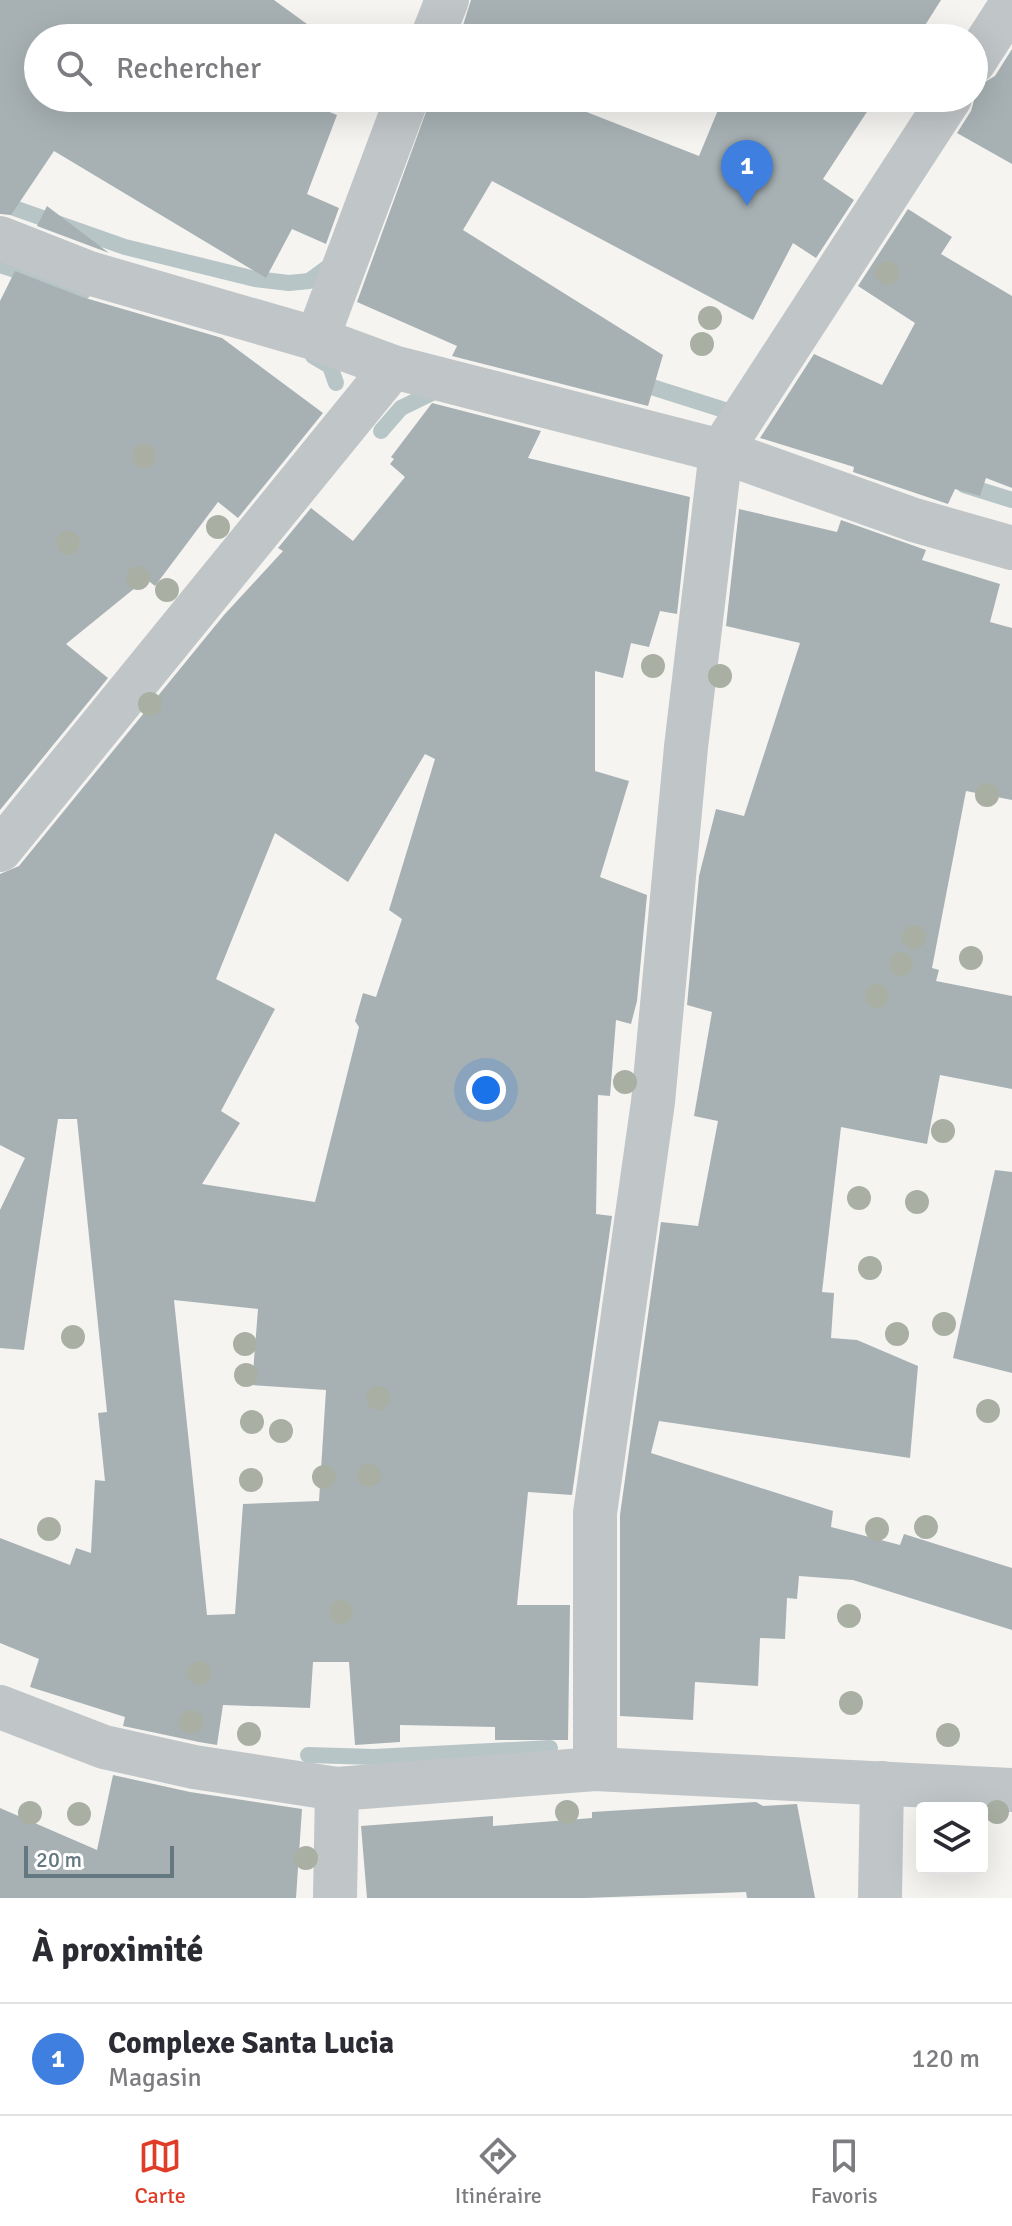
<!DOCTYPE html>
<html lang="fr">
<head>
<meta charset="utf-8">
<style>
  :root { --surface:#fff; --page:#f7f7f7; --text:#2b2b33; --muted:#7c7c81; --line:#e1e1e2; --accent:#df3d27 }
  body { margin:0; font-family:Signika,sans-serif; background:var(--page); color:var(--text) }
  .controls { position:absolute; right:24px; bottom:24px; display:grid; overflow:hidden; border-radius:8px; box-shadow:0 8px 32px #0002 }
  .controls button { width:72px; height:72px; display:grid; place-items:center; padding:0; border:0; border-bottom:2px solid var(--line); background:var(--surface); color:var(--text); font:40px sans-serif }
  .scale { position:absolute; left:24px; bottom:20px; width:150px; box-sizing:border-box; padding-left:8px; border:4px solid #647882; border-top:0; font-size:22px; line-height:28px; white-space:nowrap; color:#647882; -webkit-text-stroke:6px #fff; paint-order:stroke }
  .you { position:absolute; left:486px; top:1090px; width:28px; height:28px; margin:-20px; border:6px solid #fff; border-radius:50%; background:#1a73e8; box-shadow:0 0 0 12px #1a73e833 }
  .badge { display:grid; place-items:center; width:52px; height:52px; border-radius:50%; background:var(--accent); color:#fff; font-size:26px; font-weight:700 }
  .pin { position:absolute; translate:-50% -66px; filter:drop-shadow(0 2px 4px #0008) }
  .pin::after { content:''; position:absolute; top:42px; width:28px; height:24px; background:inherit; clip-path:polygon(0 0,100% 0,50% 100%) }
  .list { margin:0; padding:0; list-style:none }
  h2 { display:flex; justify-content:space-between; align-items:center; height:104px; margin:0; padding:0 32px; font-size:34px }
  h2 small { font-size:26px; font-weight:400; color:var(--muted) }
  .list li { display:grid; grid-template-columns:52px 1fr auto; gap:24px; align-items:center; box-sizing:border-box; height:112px; padding:0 32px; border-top:2px solid var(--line) }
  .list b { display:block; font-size:30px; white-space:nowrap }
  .list p { margin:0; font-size:26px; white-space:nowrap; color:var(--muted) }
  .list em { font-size:26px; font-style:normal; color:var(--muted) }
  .icon { flex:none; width:44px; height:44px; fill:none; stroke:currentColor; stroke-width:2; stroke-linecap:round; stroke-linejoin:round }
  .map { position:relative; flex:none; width:1012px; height:1898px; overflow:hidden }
  .search { position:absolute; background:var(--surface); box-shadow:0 8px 32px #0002; left:24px; right:24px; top:24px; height:88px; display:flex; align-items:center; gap:20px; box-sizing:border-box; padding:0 28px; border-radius:44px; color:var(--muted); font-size:30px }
  .sheet { height:216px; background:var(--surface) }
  nav { display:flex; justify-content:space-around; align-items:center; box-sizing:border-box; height:112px; border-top:2px solid var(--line); background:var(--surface); font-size:22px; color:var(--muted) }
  nav a { display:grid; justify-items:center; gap:4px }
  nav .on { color:var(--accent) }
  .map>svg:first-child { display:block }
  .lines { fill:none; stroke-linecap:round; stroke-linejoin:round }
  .stream { stroke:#b7c5c7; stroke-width:16 }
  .building { fill:#a7b1b4; fill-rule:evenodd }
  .minor { stroke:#c0c5c7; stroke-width:44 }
  .tree { fill:#a9b0a3 }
</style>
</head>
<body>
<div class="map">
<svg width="1012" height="1898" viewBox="0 0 1012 1898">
  <rect width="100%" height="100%" fill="#f5f4f1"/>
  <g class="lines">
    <g class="stream">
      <polyline points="0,203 125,247 255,279 289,283 309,281 331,265"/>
      <polyline points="0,265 83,292"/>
      <polyline points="313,356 330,366 336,383"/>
      <polyline points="636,382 737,414"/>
      <polyline points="381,431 401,408 438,390"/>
      <polyline points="964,485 1012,500"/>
      <polyline points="308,1755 374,1757 550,1748"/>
    </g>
  </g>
  <g class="building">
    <polygon points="0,0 274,0 322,35 38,38 38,98 320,98 317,107 337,115 307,194 339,208 326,244 292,229 266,278 54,151 11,215 0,214"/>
    <polygon points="471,0 941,0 917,38 459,38"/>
    <polygon points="1012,49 1012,164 957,133 971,111 978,86 995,76"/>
    <polygon points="431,98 591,98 584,111 699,156 723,98 876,98 823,179 854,200 816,258 793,243 753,320 492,181 463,230 663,355 648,406 452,356 457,346 357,302"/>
    <polygon points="47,206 109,253 37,226"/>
    <polygon points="908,209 952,237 941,254 1012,296 1012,488 986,478 980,496 955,489 948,504 853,472 854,467 760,438 814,354 882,385 915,323 858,286"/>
    <polygon points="15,271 82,297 222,338 323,413 238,518 218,502 155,586 146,579 66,644 108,678 0,810 0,301"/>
    <path d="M432,403L541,431L528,458L690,497L677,614L660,611L649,647L631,643L623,678L595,671V771L629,781L600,877L647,895L637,1001L631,1024L616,1020L610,1096L598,1095L596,1214L612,1216L572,1495L528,1492L517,1605H570L568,1740H495V1727L400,1725V1742L355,1745L349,1662H313L310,1708L223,1705L217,1745L199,1742L123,1726L125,1717L30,1687L39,1659L0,1643V1538L70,1565L76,1548L91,1553L95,1480L105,1481L98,1413L107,1412L77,1119H58L24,1350L0,1348V1210L25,1158L0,1145V874L19,866L224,615L283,551L278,548L311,508L353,541L405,477L390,464L394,459L391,457ZM425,754L435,759L389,910L402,919L376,997L363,993L355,1021L359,1027L315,1202L202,1184L240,1123L221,1111L275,1009L216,979L275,833L348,882ZM174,1300L258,1309L252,1385L326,1390L319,1501L243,1504L235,1614L207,1615Z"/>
    <polygon points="739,509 837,532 841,520 926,550 922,560 1000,584 990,622 1012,628 1012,800 966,791 932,968 939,970 936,981 1012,996 1012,1089 940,1075 927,1144 841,1127 822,1292 834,1293 831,1338 857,1340 918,1366 910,1458 659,1421 651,1453 833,1511 831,1527 900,1545 904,1534 1012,1568 1012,1630 853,1580 799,1576 797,1599 787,1598 785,1639 760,1638 758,1686 695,1682 693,1720 620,1716 620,1515 661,1222 698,1226 718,1121 694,1116 712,1012 687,1005 699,876 716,809 744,816 800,643 726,626"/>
    <polygon points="995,1170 1012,1172 1012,1373 953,1358"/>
    <polygon points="113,1775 190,1792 302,1809 296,1898 0,1898 0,1808 97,1850"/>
    <polygon points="756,1802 763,1806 797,1804 815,1898 747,1898 746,1892 586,1898 367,1898 361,1826 493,1816 493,1826 592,1818 592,1812"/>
  </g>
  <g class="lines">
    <g class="minor">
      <polyline points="432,38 447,0"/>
      <polyline points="974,62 1012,3"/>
      <polyline points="0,238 89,273 317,339 393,367 721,451 914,520 1012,548"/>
      <polyline points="317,339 407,98"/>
      <polyline points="0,850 393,367"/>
      <polyline points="0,1707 104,1747 194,1767 337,1789 595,1769 1012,1790"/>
      <polyline points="595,1769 595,1513 653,1102 686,747 721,451 950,98"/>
      <polyline points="335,1898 337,1789"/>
      <polyline points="880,1898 882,1783"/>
    </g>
  </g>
  <g class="tree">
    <circle cx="887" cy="273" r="12"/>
    <circle cx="710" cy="318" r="12"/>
    <circle cx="702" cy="344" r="12"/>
    <circle cx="144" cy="456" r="12"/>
    <circle cx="218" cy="527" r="12"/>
    <circle cx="68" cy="543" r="12"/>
    <circle cx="138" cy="578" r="12"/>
    <circle cx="167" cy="590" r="12"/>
    <circle cx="653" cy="666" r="12"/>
    <circle cx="720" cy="676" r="12"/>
    <circle cx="150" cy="704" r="12"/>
    <circle cx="987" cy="795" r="12"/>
    <circle cx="914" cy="937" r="12"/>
    <circle cx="971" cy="958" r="12"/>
    <circle cx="901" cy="964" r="12"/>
    <circle cx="877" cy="996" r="12"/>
    <circle cx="625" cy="1082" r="12"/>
    <circle cx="943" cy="1131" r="12"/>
    <circle cx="859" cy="1198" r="12"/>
    <circle cx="917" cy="1202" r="12"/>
    <circle cx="870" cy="1268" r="12"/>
    <circle cx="944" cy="1324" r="12"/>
    <circle cx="897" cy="1334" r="12"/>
    <circle cx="73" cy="1337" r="12"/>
    <circle cx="245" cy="1344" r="12"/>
    <circle cx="246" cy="1375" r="12"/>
    <circle cx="378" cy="1398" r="12"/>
    <circle cx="988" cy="1411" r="12"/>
    <circle cx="252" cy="1422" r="12"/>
    <circle cx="281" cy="1431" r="12"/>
    <circle cx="369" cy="1475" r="12"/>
    <circle cx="324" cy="1477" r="12"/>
    <circle cx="251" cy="1480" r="12"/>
    <circle cx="926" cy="1527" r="12"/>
    <circle cx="49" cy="1529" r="12"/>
    <circle cx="877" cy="1529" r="12"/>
    <circle cx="341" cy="1612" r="12"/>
    <circle cx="849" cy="1616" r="12"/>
    <circle cx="199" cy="1673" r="12"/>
    <circle cx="851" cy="1703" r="12"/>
    <circle cx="191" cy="1722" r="12"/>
    <circle cx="249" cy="1734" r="12"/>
    <circle cx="948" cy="1735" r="12"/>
    <circle cx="567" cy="1812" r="12"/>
    <circle cx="997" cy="1812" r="12"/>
    <circle cx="30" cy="1813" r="12"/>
    <circle cx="79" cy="1814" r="12"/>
    <circle cx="306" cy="1858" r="12"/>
  </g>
</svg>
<div class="controls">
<button><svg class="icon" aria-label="layers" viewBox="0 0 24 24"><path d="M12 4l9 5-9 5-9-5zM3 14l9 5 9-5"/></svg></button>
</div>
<div class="scale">20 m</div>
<div class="you"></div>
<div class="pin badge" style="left:747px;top:206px;background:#3f7fe0">1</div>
<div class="search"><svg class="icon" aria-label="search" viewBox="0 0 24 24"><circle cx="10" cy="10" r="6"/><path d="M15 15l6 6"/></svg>Rechercher</div>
</div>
<section class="sheet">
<h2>À proximité<small></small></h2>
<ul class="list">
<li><span class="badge" style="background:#3f7fe0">1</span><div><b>Complexe Santa Lucia</b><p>Magasin</p></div><em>120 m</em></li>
</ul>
</section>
<nav>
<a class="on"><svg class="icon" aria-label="map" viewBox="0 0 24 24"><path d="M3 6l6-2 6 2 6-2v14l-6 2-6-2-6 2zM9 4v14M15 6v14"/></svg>Carte</a>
<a><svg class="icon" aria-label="directions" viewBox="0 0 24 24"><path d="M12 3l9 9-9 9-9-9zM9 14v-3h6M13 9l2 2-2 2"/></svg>Itinéraire</a>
<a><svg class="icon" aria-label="saved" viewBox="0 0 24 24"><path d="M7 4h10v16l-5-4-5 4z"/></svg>Favoris</a>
</nav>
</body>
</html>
